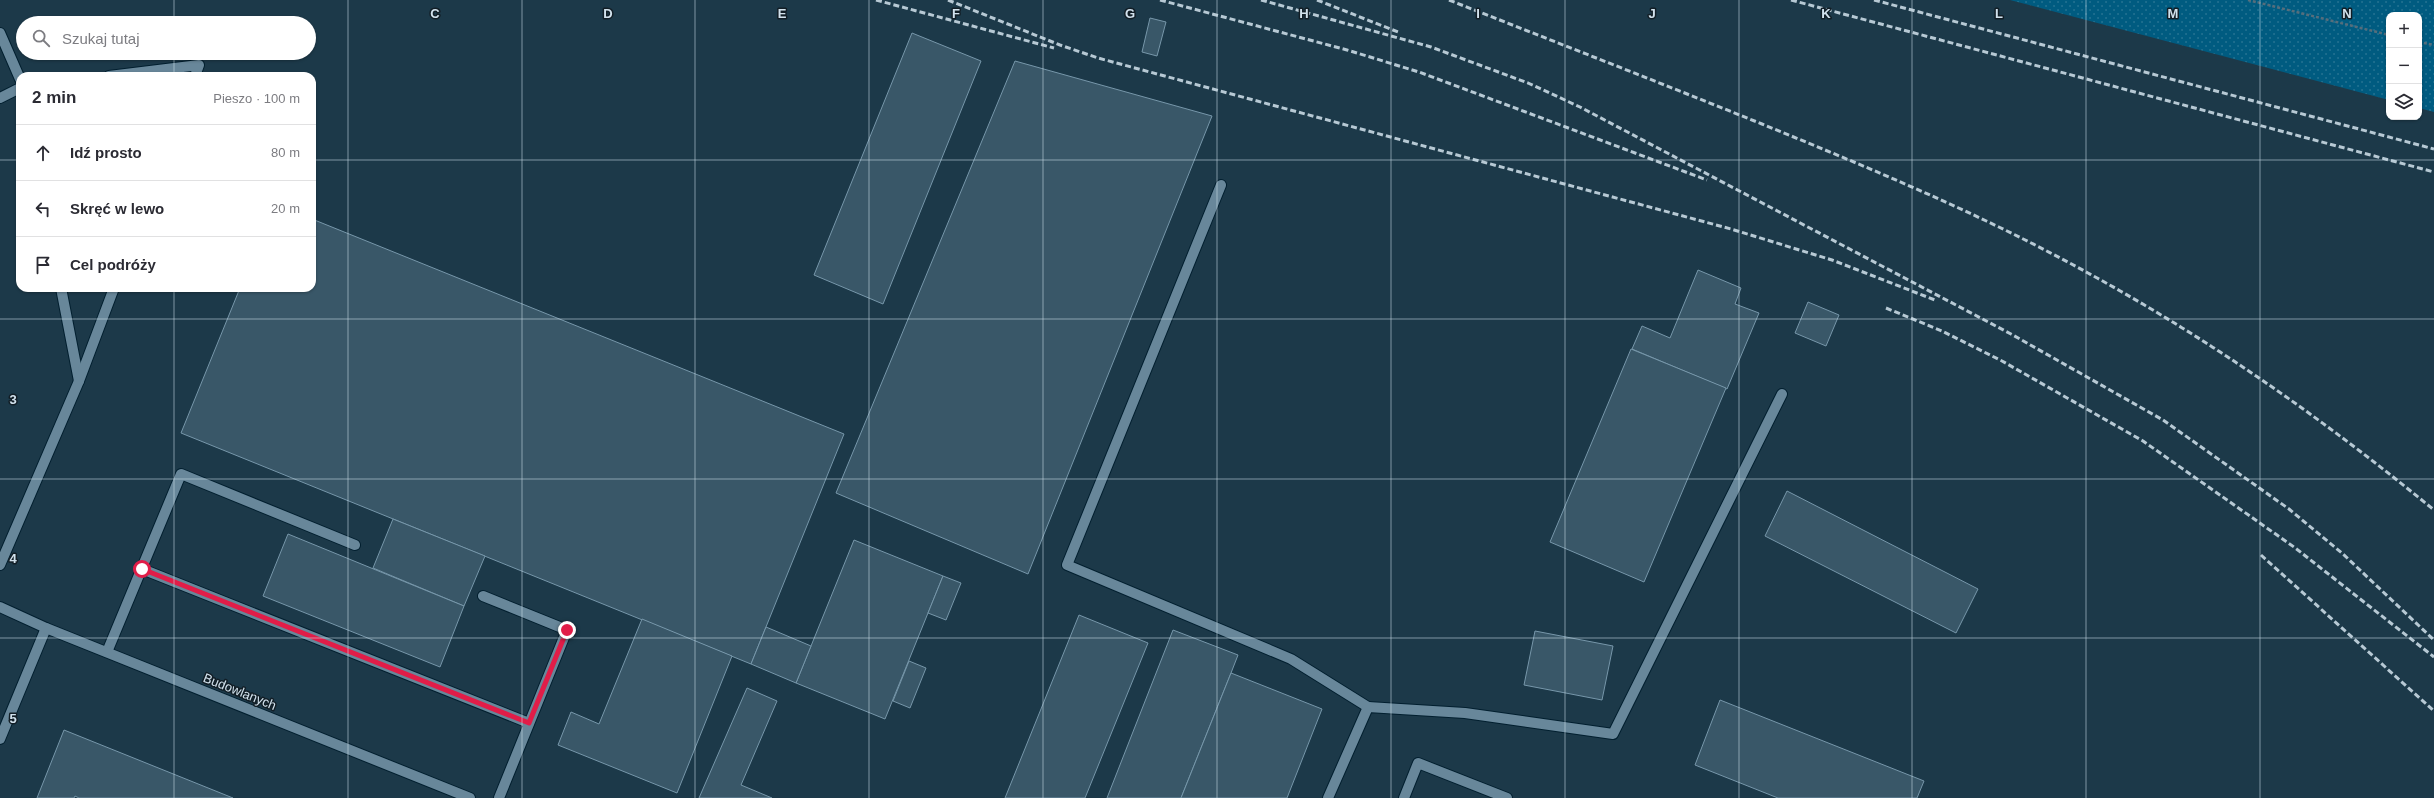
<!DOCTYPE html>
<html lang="pl">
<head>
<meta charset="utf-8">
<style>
  :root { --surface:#fff; --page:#f2f2f3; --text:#2b2b33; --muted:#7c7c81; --line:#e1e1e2 }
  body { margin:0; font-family:Helvetica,sans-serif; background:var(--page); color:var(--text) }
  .controls { position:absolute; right:12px; top:12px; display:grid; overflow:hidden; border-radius:8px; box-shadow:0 1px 3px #0004 }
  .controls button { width:36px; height:36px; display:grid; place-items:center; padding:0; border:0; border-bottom:1px solid var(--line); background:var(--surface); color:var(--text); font:20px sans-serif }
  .stop { position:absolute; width:12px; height:12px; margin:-9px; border:3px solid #e11d48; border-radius:50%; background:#fff }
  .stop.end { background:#e11d48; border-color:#fff; box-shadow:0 1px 4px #0008 }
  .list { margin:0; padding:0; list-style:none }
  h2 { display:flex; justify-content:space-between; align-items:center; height:52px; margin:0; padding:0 16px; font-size:17px }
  h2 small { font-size:13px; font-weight:400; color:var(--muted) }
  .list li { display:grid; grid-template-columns:26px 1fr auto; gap:12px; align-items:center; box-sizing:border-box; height:56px; padding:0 16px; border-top:1px solid var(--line) }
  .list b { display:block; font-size:15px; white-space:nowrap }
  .list em { font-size:13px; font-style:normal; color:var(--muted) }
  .icon { flex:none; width:22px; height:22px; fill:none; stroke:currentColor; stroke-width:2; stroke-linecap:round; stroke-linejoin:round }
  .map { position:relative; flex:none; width:2434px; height:798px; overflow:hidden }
  .search { position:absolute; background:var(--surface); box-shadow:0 1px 3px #0004; left:16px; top:16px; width:300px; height:44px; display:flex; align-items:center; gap:10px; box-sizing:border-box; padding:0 14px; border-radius:22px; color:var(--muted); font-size:15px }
  .panel { position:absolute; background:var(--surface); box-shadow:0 1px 3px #0004; left:16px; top:72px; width:300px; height:220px; border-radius:12px }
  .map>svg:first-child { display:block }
  .grass { fill:url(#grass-dots) }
  .building { fill:#395768; stroke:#7797aa }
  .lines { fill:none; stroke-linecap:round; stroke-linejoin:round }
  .service-casing { stroke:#021f2f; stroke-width:12 }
  .minor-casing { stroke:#021f2f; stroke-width:12 }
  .path { stroke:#556e7c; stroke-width:2.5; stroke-dasharray:3 2; stroke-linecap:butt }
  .service { stroke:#68879a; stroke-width:10 }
  .minor { stroke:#68879a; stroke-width:10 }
  .rail { stroke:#b7c9d4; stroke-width:3; stroke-dasharray:6 3; stroke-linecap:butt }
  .route { stroke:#e11d48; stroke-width:5 }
  .grid { fill:none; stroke:#d2e2ed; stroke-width:1; stroke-opacity:0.55 }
  .labels { text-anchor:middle; stroke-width:3; stroke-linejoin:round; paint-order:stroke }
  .street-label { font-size:13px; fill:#d2e2ed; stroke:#121e26 }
  .grid-label { font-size:13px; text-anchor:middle; font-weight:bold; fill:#d2e2ed; stroke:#121e26; stroke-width:3; stroke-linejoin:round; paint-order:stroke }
</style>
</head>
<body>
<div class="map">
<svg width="2434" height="798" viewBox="0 0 2434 798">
  <defs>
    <pattern id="grass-dots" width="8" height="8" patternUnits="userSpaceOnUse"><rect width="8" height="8" fill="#005b80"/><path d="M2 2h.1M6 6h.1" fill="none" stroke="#247292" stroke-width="1.8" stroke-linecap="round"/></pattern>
  </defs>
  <rect width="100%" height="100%" fill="#1c3949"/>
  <polygon class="grass" points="2010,0 2434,0 2434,112 2419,108 2419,15 2389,15 2389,100"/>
  <g class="building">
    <polygon points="1150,18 1166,22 1157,56 1142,52"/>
    <polygon points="912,33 981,61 883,304 814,275"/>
    <polygon points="1015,61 1212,116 1028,574 836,493"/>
    <polygon points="312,219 844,434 751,664 181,433 240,288 312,288"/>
    <polygon points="1698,270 1741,288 1735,304 1759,313 1727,389 1632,349 1642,326 1670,338"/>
    <polygon points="1808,302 1839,315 1826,346 1795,333"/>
    <polygon points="1631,349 1726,388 1644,582 1550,542"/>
    <polygon points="1787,491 1978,589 1956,633 1765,536"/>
    <polygon points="393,519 485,556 464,606 373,568"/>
    <polygon points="288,534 464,606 440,667 263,596"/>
    <polygon points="854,540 943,576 885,719 796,683"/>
    <polygon points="943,576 961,583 946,620 928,613"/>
    <polygon points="1079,615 1148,643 1085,798 1005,798"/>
    <polygon points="642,619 732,656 677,793 558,745 571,712 599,724"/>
    <polygon points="766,627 811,646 796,683 751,664"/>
    <polygon points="1173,630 1238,655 1231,673 1181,798 1107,798"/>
    <polygon points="1535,631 1613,646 1602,700 1524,685"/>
    <polygon points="909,661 926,668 910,708 893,701"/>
    <polygon points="1231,673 1322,709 1287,798 1181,798"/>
    <polygon points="747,688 777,701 741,785 772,798 699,798"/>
    <polygon points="1720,700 1924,781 1917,798 1778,798 1695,765"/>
    <polygon points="64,730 233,798 79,798 75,796 74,798 37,798"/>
  </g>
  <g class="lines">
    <g class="service-casing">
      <g id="service">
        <polyline points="0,33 20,79"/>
        <polyline points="109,76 199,65 195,76"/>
        <polyline points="0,98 20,88"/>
        <polyline points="1221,185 1067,565 1291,659 1368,707"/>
        <polyline points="61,288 79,381"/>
        <polyline points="0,565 79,381 114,288"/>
        <polyline points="142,569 529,723"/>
        <polyline points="483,596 567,630 499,798"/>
        <polyline points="107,652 181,474 355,545"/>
        <polyline points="0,739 46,628"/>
        <polyline points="1328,798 1368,707 1465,713 1613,734 1782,394"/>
        <polyline points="1404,798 1418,763 1507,798"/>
      </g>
    </g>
    <g class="minor-casing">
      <polyline id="minor" points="0,607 46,628 470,798"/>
    </g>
    <g class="path">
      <polyline points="2248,0 2389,35"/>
      <polyline points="2419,42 2434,45"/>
    </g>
    <use href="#service" class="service"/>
    <use href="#minor" class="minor"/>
    <g class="rail">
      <polyline points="876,0 1054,48"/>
      <polyline points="948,0 1060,45 1098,58 1731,229 1832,260 1935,300"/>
      <polyline points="1160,0 1347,50 1419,72 1707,180"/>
      <polyline points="1261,0 1431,47 1528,83 1580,107 2011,334 2163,420 2289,509 2343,554 2434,640"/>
      <polyline points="1317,0 1398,32"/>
      <path d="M1449,0C1553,41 1658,82 1762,124C1872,169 1983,215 2088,273C2211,340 2326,421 2434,510"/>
      <polyline points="1791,0 2434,172"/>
      <polyline points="1874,0 2434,149"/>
      <polyline points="1886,308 1942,331 2002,361 2143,441 2294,547 2434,657"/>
      <polyline points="2261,555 2434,711"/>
    </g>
  </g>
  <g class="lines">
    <polyline class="route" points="142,569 529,723 567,630"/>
  </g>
  <path class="grid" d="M174,0V23M348,0V798M522,0V798M695,0V798M869,0V798M1043,0V798M1217,0V798M1391,0V798M1565,0V798M1739,0V798M1912,0V798M2086,0V798M2260,0V798M174,53V76M0,160H20M312,160H2434M174,288V798M0,319H2434M0,479H2434M0,638H2434"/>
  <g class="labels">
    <g class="street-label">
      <text transform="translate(240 691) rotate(22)" y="5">Budowlanych</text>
    </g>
  </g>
  <g class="grid-label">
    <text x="435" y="18">C</text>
    <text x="608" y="18">D</text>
    <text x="782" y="18">E</text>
    <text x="956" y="18">F</text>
    <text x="1130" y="18">G</text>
    <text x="1304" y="18">H</text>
    <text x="1478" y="18">I</text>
    <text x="1652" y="18">J</text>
    <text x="1826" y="18">K</text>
    <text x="1999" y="18">L</text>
    <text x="2173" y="18">M</text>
    <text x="2347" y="18">N</text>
    <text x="13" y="404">3</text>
    <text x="13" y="563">4</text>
    <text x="13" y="723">5</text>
  </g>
</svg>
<div class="controls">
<button>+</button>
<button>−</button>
<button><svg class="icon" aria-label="layers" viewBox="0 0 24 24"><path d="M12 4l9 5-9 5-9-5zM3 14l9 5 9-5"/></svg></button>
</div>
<div class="stop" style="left:142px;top:569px"></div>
<div class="stop end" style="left:567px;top:630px"></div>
<div class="search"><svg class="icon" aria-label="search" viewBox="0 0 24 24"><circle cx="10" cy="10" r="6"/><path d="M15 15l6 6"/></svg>Szukaj tutaj</div>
<section class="panel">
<h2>2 min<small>Pieszo · 100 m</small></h2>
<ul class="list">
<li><svg class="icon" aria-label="ahead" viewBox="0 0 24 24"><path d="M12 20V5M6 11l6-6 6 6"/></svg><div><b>Idź prosto</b></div><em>80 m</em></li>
<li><svg class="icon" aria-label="left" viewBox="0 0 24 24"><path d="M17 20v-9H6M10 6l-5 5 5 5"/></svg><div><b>Skręć w lewo</b></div><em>20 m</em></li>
<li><svg class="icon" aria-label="arrive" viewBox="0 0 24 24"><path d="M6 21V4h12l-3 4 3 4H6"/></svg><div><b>Cel podróży</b></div></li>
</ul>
</section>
</div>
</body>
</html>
